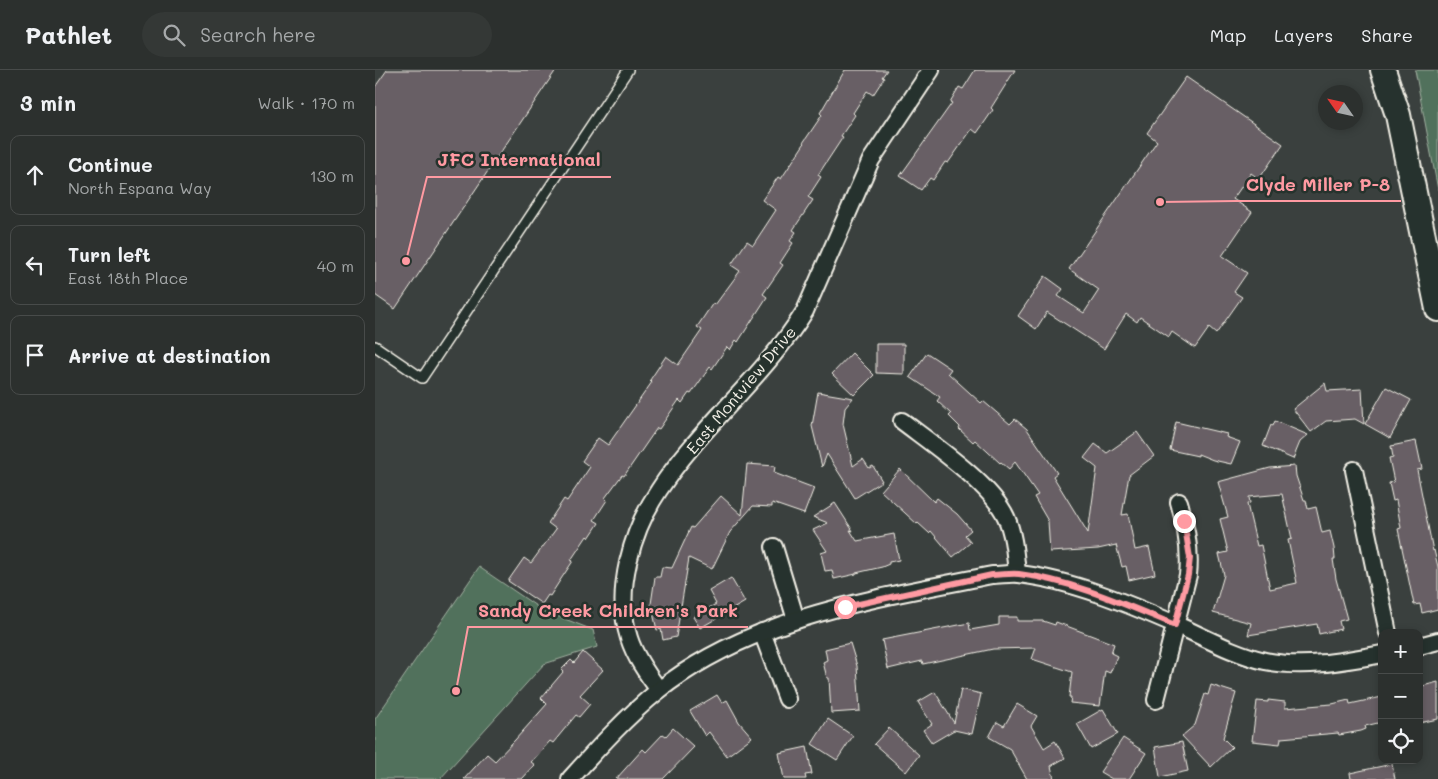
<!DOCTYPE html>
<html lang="en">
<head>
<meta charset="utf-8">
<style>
  :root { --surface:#2c302e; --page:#343836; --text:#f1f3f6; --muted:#a6a9aa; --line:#484b4a }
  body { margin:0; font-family:Mali,sans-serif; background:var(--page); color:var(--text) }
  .controls { position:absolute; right:15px; bottom:15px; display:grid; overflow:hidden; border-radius:10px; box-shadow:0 2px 8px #0003 }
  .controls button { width:45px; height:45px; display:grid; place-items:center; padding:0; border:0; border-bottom:1px solid var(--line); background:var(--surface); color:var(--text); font:25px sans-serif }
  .compass { position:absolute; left:943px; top:15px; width:45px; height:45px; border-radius:50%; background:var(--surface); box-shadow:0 2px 8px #0003; rotate:304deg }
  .stop { position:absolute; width:15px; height:15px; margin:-11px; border:4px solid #ff9aa2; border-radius:50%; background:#fff }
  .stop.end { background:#ff9aa2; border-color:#fff; box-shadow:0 1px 5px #0008 }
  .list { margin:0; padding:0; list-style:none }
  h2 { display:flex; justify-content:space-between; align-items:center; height:65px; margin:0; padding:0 20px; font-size:21px }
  h2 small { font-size:16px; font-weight:400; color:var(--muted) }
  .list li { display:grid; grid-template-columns:32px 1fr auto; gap:15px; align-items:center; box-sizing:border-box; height:80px; margin:0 10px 10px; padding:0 10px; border:1px solid var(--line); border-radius:10px }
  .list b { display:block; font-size:19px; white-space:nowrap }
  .list p { margin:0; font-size:16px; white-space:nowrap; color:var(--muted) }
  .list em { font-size:16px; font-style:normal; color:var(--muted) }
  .icon { flex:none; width:28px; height:28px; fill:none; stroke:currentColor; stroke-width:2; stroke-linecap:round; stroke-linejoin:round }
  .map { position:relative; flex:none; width:1063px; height:709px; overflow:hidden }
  header { display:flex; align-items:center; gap:30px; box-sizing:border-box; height:70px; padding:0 25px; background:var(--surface); border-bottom:1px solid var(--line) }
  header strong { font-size:24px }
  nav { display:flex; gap:28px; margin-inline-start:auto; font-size:18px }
  .search { width:350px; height:45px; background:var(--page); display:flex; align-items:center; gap:12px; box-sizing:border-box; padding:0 18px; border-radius:28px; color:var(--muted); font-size:19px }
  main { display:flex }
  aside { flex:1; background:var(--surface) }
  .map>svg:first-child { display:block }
  .green { fill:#51715b; stroke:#a2b1a2 }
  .building { fill:#685f65; stroke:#f4f1e8; fill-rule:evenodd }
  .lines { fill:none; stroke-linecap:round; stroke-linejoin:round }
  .lane-casing { stroke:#f4f1e8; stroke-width:12 }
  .street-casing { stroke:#f4f1e8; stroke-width:20 }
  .secondary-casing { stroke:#f4f1e8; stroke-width:28 }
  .lane { stroke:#26332d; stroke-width:9 }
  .street { stroke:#26332d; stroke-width:16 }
  .secondary { stroke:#26332d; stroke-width:24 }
  .route { stroke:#ff9aa2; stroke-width:6 }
  .labels { text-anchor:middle; stroke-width:5; stroke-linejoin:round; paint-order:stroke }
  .street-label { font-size:16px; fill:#f4f1e8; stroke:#26332d }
  .leader { fill:none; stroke:#ff9aa2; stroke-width:2 }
  .callout-dot { fill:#ff9aa2; stroke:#26332d; stroke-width:2 }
  .callout-label { font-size:18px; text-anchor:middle; font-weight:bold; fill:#ff9aa2; stroke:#26332d; stroke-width:5; stroke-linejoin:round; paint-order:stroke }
</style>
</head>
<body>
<header>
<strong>Pathlet</strong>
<div class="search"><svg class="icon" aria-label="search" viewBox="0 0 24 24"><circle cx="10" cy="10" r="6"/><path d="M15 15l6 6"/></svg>Search here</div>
<nav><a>Map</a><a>Layers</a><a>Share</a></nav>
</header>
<main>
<aside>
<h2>3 min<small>Walk · 170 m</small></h2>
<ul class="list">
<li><svg class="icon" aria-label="ahead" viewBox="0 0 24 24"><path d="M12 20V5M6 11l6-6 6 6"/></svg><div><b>Continue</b><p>North Espana Way</p></div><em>130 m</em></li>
<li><svg class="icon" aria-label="left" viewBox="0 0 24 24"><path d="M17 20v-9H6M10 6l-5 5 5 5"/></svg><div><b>Turn left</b><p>East 18th Place</p></div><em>40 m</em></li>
<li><svg class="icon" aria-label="arrive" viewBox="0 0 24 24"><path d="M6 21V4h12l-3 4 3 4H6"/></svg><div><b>Arrive at destination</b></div></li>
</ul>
</aside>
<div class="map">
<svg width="1063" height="709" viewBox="0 0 1063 709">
  <rect width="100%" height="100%" fill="#3a403e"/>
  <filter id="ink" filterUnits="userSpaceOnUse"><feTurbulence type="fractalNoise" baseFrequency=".02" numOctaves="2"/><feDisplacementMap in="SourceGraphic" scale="10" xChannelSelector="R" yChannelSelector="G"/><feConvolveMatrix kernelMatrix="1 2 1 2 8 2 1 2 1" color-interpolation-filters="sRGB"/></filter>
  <g filter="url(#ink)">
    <g class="green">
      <polygon points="1040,0 1063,0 1063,120"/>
      <polygon points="104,497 167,540 218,560 222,577 169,594 65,709 0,709 0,649"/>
    </g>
    <g class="building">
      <polygon points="12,0 181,0 20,239 0,225 0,17"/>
      <polygon points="470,0 512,0 507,7 509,8 498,25 492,21 478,43 480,45 466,66 468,67 443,105 446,107 433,127 438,130 418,160 421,162 415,171 418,173 405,193 408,195 388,224 392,227 363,272 361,270 355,280 352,277 337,299 335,297 316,324 314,323 307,333 304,330 284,359 282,358 249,406 247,405 230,428 232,430 219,450 224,453 214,468 212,466 196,490 198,491 184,512 175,526 173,525 167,534 133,511 149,488 156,493 181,459 173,453 189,429 192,431 215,397 207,391 223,368 233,375 277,312 275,310 291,286 303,295 327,260 322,257 338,233 340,235 365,201 356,195 372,171 378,175 401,140 387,130 403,107 406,109 429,74 428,73 447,45 445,43"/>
      <polygon points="600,0 640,0 616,38 618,40 607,56 602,63 597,59 573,93 570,92 558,110 555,108 546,120 525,106 577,33 575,32 584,17 588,19"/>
      <polygon points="811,7 908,74 884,109 876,103 858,129 877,142 847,186 872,203 859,222 867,227 841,264 834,258 820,278 797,262 794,267 765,247 762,252 751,244 729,279 672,242 661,259 643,246 670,206 688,219 683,226 709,243 724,220 694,199 782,71 772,63"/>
      <polygon points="501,274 529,274 529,304 501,303"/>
      <polygon points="477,283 499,305 479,325 457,304"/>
      <polygon points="552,283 576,299 573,303 606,333 608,331 635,354 640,349 652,359 682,403 678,406 713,463 722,398 709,388 720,374 732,383 762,362 779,386 754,405 747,445 753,444 760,480 774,477 780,504 754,510 751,496 747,497 741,475 723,479 675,482 673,451 659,427 663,425 640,392 634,399 626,392 625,393 600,370 598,372 584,359 585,357 574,346 576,344 562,331 565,327 535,307"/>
      <polygon points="950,313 952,321 987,319 989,354 980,349 951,351 936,362 918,339"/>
      <polygon points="1011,317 1036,330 1015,368 990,354"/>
      <polygon points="443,322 478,328 470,338 468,354 478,396 488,389 494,398 498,396 507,411 480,428 452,384 447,397 437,356"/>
      <polygon points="900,351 933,365 925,372 918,389 888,376 896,355 898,356"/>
      <polygon points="801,352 852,364 851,367 865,372 856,394 838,390 823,384 823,386 795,380"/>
      <polygon points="1041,371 1047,399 1042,400 1058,481 1059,480 1063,497 1063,539 1047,543 1045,534 1039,535 1023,459 1026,458 1021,430 1018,431 1014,413 1019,412 1014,388 1018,387 1016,376"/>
      <polygon points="372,394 400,396 399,403 439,418 429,444 397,433 397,437 378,436 355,462 337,499 314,488 301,567 288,570 286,559 282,560 276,534 280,507 285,507 287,497 297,498 316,457 318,458 346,426 367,445"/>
      <path d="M920,396L921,406L929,430H931L933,439L941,437L947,463L955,461L959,478L960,489H958L961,509L972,549L964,551L966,559L944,564L942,554L873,565L876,553L838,543L849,505L844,484L853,482L845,449L853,447L843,412L895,398ZM907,424L917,469L913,470L922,513L895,519L886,475L882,476L872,434L875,433L874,427Z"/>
      <polygon points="525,399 559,432 562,428 582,444 596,460 590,465 596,472 578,487 556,461 554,463 543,453 542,454 506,421"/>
      <polygon points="460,433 478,461 475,460 482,471 519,464 524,490 514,492 514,494 507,497 481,503 481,504 459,509 457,500 450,501 446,483 452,481 438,460 453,453 438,447"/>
      <polygon points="356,508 370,532 325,558 318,547 341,534 334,521"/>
      <polygon points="624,547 642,547 642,551 668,551 680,555 681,552 739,574 736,583 742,586 735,603 730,601 725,636 695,633 696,627 694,627 697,602 657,589 661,578 618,579 548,594 547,591 513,599 507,570 594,553 595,560 624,555"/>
      <polygon points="475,573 482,596 485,641 456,643 454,608 452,608 448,592 452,590 450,579"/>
      <polygon points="208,582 228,600 205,625 215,634 204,647 201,645 178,673 175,671 156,692 160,695 147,709 89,709 112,684 120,691 140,670 172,634 166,628 188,602 186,600 196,590 199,593"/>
      <polygon points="1063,612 1063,649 1044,653 1044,617"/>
      <polygon points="836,615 861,623 848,668 857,677 836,697 807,666 820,655 830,624 833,625"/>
      <polygon points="586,619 606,624 597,664 579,660 557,673 548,660 557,654 543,632 560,622 579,653"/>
      <polygon points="342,625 347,633 352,630 364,652 377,667 352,686 334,662 330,666 315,641"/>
      <polygon points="1007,627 1007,652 990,656 991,659 986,661 964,665 963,663 906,668 905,674 877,671 882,631 893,632 893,630 910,632 910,638 957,634 974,630 975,634"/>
      <polygon points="642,634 662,646 656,656 669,678 680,671 690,688 676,696 679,709 652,709 635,679 614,667 622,652 629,656"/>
      <polygon points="728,639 743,664 716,679 702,654"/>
      <polygon points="453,649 478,666 462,690 437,674"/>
      <polygon points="298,658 319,677 288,709 241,709 268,679 271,682 288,664 291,666"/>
      <polygon points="514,658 544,685 531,702 499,674"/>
      <polygon points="748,668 771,683 754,709 737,709 725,702"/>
      <polygon points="807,672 813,701 785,707 780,677"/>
      <polygon points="432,677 437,704 430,705 431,709 409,709 404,683"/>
      <polygon points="1017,694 1020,709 976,709 975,703"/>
    </g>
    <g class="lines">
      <g class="lane-casing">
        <polyline id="lane" points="0,276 47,308 253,0"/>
      </g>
      <g class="street-casing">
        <g id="street">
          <path d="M527,351C557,374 616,414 631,447C639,465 640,485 642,503"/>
          <polyline points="979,400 1013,563"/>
          <polyline points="399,477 421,550"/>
          <polyline points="387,562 412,629"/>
          <polyline points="1044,576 1063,571"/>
          <path d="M284,620C272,604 260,587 254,568C239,521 257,460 284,420C326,356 389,307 430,241L496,90L556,0"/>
          <path d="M781,630L813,505C816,480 811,456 804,432"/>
          <path d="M195,709C223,678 251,647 283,621C377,546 503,528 617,505C626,505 635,503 644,504C696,510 754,534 802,555C831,568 859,584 890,591C929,599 969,591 1007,584"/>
        </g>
      </g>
      <g class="secondary-casing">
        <polyline id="secondary" points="1008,0 1023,45 1063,239"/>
      </g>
      <use href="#lane" class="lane"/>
      <use href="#street" class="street"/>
      <use href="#secondary" class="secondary"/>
    </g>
  </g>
  <g class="lines" filter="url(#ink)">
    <path class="route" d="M470,537L617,505C626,505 635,503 644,504C699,511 749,534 800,555L813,505L815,488L809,451"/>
  </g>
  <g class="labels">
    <g class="street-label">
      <text transform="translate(366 320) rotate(-50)" y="6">East Montview Drive</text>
    </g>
  </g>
  <path class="leader" d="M31 191L52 107H236M785 132L861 131H1026M81 621L93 557H373"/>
  <g class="callout-dot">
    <circle cx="31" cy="191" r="5"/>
    <circle cx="785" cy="132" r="5"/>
    <circle cx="81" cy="621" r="5"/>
  </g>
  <g class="callout-label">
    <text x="144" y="96">JFC International</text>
    <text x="943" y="121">Clyde Miller P-8</text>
    <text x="233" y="547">Sandy Creek Children's Park</text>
  </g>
</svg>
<div class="controls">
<button>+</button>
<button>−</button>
<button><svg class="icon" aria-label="locate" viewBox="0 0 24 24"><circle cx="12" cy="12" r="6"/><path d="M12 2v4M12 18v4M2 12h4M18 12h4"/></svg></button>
</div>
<svg class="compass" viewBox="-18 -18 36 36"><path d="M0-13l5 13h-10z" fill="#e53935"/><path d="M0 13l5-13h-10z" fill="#a6a9aa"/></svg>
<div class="stop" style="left:470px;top:537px"></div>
<div class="stop end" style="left:809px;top:451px"></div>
</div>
</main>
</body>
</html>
